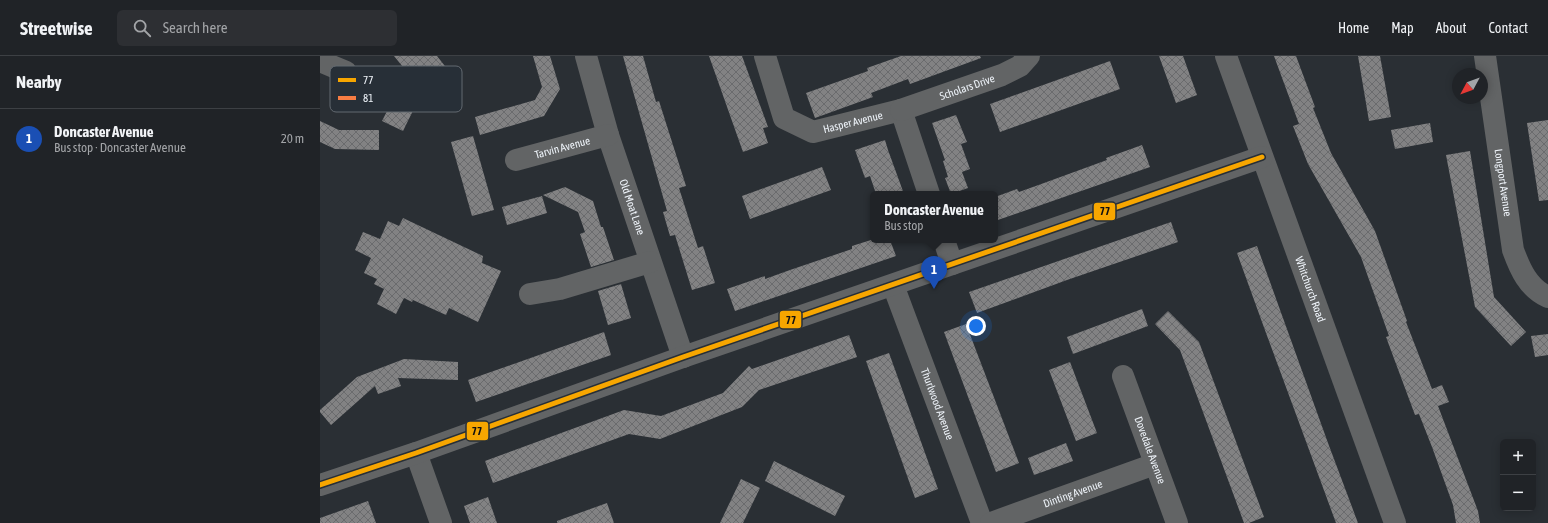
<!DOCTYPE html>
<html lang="en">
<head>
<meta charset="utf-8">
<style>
  :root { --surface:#202327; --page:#2d2f33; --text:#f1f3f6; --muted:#a2a4a7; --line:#3d4044; --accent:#a9aeb4 }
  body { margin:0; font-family:"Asap Condensed",sans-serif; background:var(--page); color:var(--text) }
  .controls { position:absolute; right:12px; bottom:12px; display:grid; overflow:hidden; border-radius:6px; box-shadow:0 2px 10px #0003 }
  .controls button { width:36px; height:36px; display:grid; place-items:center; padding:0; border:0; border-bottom:1px solid var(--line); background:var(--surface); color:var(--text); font:20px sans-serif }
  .compass { position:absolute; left:1132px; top:12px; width:36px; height:36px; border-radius:50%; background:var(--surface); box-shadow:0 2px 10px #0003; rotate:229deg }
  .you { position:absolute; left:656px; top:270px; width:14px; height:14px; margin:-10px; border:3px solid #fff; border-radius:50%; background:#1a73e8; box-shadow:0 0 0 6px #1a73e833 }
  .badge { display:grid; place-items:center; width:26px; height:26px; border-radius:50%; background:var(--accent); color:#fff; font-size:13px; font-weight:700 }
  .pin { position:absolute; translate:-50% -33px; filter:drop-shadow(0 1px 2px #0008) }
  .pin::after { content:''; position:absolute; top:21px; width:14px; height:12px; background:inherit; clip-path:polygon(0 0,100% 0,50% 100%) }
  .popup { position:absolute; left:550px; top:135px; width:128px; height:52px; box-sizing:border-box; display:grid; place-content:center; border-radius:6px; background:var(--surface); filter:drop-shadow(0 1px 3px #0005); font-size:13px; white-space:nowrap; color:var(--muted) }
  .popup b { font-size:15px; color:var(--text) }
  .popup::after { content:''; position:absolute; left:50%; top:100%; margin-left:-8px; border:8px solid transparent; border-top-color:var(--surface) }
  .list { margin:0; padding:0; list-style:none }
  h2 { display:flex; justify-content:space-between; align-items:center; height:52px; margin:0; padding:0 16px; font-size:17px }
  h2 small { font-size:13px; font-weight:400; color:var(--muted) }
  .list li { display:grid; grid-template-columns:26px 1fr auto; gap:12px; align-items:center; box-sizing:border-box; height:60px; padding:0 16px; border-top:1px solid var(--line) }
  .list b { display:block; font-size:15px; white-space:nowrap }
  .list p { margin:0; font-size:13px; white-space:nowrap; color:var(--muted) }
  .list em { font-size:13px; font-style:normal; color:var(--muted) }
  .icon { flex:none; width:22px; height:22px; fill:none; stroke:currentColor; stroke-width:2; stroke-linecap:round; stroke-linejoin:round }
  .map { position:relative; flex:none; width:1228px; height:467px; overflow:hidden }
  header { display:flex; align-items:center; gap:24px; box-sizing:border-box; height:56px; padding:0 20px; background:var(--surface); border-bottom:1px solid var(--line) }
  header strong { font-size:19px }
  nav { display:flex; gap:22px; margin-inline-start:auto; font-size:14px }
  .search { width:280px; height:36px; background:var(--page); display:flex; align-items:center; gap:10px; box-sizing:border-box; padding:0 14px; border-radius:6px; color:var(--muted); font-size:15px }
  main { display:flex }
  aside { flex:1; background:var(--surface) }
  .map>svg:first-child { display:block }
  .building { fill:url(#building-cross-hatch) }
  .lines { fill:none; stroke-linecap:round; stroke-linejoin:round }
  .minor { stroke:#626465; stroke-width:22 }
  .bus-1-casing { stroke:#272f37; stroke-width:8 }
  .bus-1 { stroke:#f7a600; stroke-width:5 }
  .labels { text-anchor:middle; stroke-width:4; stroke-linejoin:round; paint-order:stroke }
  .street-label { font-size:11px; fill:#eef3f9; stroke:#272f37 }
  .key { fill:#272f37; stroke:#636a71; stroke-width:1 }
  .key-label { font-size:11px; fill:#eef3f9 }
  .line-badge { stroke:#272f37; stroke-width:1.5 }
  .pale-badge-label { font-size:11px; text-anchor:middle; font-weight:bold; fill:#111 }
</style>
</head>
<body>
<header>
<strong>Streetwise</strong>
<div class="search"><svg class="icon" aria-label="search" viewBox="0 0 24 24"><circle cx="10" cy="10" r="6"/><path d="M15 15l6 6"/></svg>Search here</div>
<nav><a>Home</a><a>Map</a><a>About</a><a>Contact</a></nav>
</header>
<main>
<aside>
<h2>Nearby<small></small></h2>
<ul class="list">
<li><span class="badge" style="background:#1a4fb4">1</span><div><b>Doncaster Avenue</b><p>Bus stop · Doncaster Avenue</p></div><em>20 m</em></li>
</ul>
</aside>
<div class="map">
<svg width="1228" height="467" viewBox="0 0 1228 467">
  <defs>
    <pattern id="building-cross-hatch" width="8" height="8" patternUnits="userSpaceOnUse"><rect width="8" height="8" fill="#828283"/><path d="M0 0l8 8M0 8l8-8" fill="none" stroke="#6a6b6d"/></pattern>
  </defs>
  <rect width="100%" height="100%" fill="#2a2f34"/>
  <g class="building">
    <polygon points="74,0 117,0 128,14 112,16 83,75 62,65 87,16"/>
    <polygon points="213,0 230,0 240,33 224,60 160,79 155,61 215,44 222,31"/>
    <polygon points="303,0 323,0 336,46 339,45 366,130 359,132 378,192 383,190 395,227 372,234 355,179 350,180 343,156 347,155"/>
    <polygon points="389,0 422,0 448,71 443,72 448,87 423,96"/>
    <polygon points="581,0 660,0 661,2 590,28 588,23 551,37 553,41 495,62 486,37 548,15 547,12"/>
    <polygon points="839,0 863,0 877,39 856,47"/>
    <polygon points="954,0 976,0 995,51 993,52 1011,97 1055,175 1087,265 1086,266 1112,333 1122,329 1129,346 1118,350 1158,455 1160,467 1136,467 1133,449 1112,391 1099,358 1095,359 1066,281 1069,280 1041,201 988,108 973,70 979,68"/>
    <polygon points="1038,0 1060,0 1071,61 1049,65"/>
    <polygon points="790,5 800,33 680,76 670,48"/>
    <polygon points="636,59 647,86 641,88 650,113 642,116 648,132 631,138 625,122 628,121 623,105 625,104 612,67"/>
    <polygon points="1228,64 1228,144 1219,145 1207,67"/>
    <polygon points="0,65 19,74 59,74 59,94 15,93 0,86"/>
    <polygon points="1110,67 1113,86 1075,93 1071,74"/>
    <polygon points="153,80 174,154 152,160 131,86"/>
    <polygon points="565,84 568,94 584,138 556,138 550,120 545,122 535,94"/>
    <polygon points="822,89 830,111 675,165 675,141 697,133 699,136 724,127 787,104 786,102"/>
    <polygon points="1150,95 1174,241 1206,276 1191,290 1155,251 1126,99"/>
    <polygon points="502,111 511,134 430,163 422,140"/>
    <polygon points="245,131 273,145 281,171 283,171 294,204 271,211 260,178 265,176 258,156 223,139"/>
    <polygon points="222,140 227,157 187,169 182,151"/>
    <polygon points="83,162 163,200 162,207 181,215 158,266 129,252 126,259 93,244 92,246 84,242 76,258 57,248 64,233 54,228 57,223 44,217 51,202 35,194 43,176 60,183 68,165 79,170"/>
    <polygon points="851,166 858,186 747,224 657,257 649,236"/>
    <polygon points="551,184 570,184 576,200 415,255 407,233 445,220 445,223 470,214 532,193 532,190"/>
    <polygon points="937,190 1008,387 1038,467 1016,467 946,277 917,197"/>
    <polygon points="301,228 311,262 288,269 278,235"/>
    <polygon points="822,253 828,270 753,298 747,281"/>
    <polygon points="848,255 879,286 944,461 929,467 924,467 860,294 835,268"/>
    <polygon points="646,268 699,407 676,416 624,276"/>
    <polygon points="284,276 291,299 156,346 148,324"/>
    <polygon points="1228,278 1228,299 1215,301 1211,280"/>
    <polygon points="529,279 537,301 439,334 422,351 340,383 309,378 173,427 165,405 304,354 341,360 403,337 429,310 432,313"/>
    <polygon points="569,297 618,433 595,442 546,305"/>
    <polygon points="84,303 138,306 138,324 78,322 81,330 58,338 55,330 11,369 0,356 0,354 37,321"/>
    <polygon points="750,306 777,377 756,385 729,314"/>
    <polygon points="746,387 753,405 714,419 708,402"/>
    <polygon points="454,405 525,440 515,460 445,425"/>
    <polygon points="421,423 440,432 423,467 400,467"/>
    <polygon points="168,441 177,467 150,467 144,450"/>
    <polygon points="48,445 56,467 0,467 0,462"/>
    <polygon points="287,447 294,467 237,467 237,465"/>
  </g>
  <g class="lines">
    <g class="minor">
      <path id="s1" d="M266,0L288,79L363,301"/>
      <path id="s2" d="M445,0L464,62L493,76L581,54L609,138"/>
      <path id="s3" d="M906,0L1075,467"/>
      <path id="s4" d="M1165,0L1193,194C1200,213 1208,232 1228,241"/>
      <polyline points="0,5 26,16"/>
      <path id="s5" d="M581,54L682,19L700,10L709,0"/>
      <path id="s6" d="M196,104L288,79"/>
      <polyline points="624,184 632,208"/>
      <path id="s7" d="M573,229L662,467"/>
      <polyline points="210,238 240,233 330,206"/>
      <path id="s8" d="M803,320L857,467"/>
      <polyline points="96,397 121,467"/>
      <polyline points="0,429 96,397 363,301 942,101"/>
      <path id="s9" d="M671,467L835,408"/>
    </g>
    <g class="bus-1-casing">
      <polyline id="bus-1" points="0,429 96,397 363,301 942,101"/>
    </g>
    <use href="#bus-1" class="bus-1"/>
  </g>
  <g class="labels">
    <g class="street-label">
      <text dy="4" stroke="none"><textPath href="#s5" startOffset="70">Scholars Drive</textPath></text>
      <text dy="4" stroke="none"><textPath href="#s2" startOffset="138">Hasper Avenue</textPath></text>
      <text dy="4" stroke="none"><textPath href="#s6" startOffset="48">Tarvin Avenue</textPath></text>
      <text dy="4" stroke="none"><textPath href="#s4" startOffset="128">Longport Avenue</textPath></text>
      <text dy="4" stroke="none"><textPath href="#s1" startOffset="158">Old Moat Lane</textPath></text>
      <text dy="4" stroke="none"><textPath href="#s3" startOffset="248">Whitchurch Road</textPath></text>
      <text dy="4" stroke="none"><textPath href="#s7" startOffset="127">Thurlwood Avenue</textPath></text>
      <text dy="4" stroke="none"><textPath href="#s8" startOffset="79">Dovedale Avenue</textPath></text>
      <text dy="4" stroke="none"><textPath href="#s9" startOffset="87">Dinting Avenue</textPath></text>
    </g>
  </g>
  <rect x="10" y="10" width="132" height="46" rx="6" class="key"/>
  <rect x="18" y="22" width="18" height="4" fill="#f7a600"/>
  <rect x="18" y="40" width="18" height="4" fill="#f77d43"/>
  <g class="key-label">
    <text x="43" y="28">77</text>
    <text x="43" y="46">81</text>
  </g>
  <g class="line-badge">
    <rect x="773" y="146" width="23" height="19" rx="4" fill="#f7a600"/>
    <rect x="459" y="254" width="23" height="19" rx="4" fill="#f7a600"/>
    <rect x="146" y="365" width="23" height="20" rx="4" fill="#f7a600"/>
  </g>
  <g class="pale-badge-label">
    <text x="785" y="159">77</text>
    <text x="471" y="268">77</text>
    <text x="157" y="379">77</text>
  </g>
</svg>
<div class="controls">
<button>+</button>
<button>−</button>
</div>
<svg class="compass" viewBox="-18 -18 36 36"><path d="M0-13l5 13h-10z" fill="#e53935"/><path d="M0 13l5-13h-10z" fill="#a2a4a7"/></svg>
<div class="you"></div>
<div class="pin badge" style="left:614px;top:233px;background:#1a4fb4">1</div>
<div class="popup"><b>Doncaster Avenue</b>Bus stop</div>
</div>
</main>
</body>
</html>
